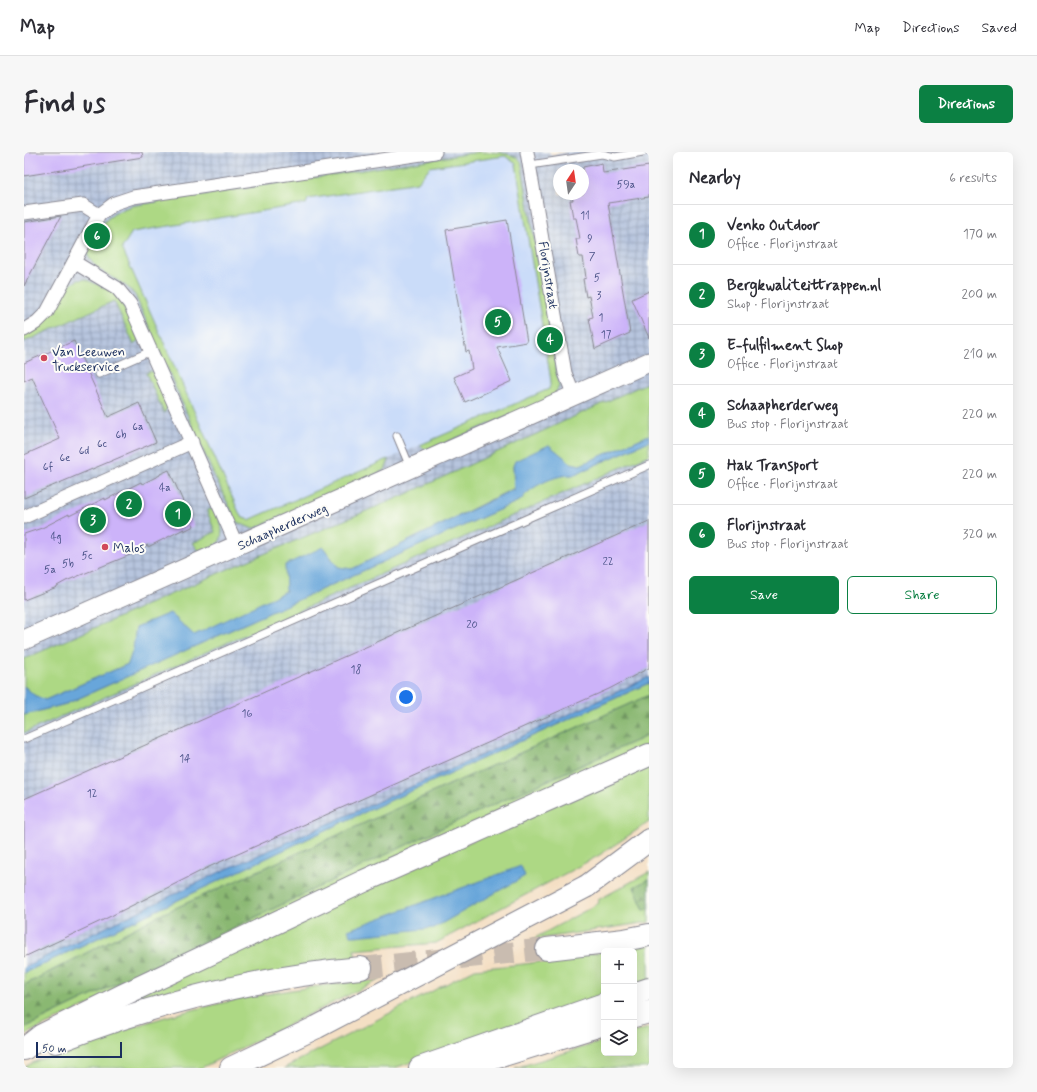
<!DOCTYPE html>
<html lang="en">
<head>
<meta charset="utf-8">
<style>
  :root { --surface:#fff; --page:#f7f7f7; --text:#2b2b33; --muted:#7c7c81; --line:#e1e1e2; --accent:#0b8043 }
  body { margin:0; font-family:Mynerve,sans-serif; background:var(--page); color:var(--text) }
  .controls { position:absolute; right:12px; bottom:12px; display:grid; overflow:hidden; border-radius:6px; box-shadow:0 4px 16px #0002 }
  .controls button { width:36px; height:36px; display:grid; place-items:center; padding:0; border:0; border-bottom:1px solid var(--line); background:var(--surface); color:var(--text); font:20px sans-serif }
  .compass { position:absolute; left:529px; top:12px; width:36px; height:36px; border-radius:50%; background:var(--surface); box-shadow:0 4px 16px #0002; rotate:13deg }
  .scale { position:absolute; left:12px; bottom:10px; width:86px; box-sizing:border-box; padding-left:4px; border:2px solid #1b2f5e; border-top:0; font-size:11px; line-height:14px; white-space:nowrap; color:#1b2f5e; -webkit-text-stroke:3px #fdfcf7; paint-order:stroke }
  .you { position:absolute; left:382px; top:545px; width:14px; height:14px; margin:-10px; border:3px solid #fff; border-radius:50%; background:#1a73e8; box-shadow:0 0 0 6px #1a73e833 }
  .badge { display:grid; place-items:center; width:26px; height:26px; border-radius:50%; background:var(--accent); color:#fff; font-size:13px; font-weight:700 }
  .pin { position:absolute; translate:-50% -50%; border:2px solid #fff; box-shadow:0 1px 4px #0006 }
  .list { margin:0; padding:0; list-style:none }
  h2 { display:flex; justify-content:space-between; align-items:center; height:52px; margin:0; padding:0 16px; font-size:17px }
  h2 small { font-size:13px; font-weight:400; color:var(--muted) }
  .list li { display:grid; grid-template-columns:26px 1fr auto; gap:12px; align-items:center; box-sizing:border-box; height:60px; padding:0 16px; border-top:1px solid var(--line) }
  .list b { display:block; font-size:15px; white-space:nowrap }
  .list p { margin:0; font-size:13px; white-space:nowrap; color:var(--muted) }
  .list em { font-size:13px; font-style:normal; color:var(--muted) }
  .actions { display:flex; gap:8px; padding:12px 16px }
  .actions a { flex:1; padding:9px 0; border:1px solid var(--accent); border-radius:6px; text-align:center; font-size:14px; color:var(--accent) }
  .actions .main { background:var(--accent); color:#fff }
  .icon { flex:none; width:22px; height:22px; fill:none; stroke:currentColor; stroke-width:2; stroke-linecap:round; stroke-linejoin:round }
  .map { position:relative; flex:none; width:625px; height:916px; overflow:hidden; border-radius:6px }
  header { display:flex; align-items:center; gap:24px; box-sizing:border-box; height:56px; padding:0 20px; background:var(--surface); border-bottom:1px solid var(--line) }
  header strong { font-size:19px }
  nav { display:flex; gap:22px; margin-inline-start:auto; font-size:14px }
  .intro { display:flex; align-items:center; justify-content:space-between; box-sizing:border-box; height:96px; padding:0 24px }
  h1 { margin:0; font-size:28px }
  .button { padding:10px 18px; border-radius:6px; background:var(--accent); color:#fff; font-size:14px; font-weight:700 }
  main { display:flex; gap:24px; padding:0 24px }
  aside { flex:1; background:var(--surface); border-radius:6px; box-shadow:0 4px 16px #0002 }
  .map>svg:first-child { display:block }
  .built { fill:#cadcf9 }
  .industrial { fill:url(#industrial-grid); fill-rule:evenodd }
  .green { fill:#add884; stroke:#648471 }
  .forest { fill:url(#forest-firs); stroke:#527468 }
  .water { fill:#67a6da; stroke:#416a9c }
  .building { fill:#ccb3f9 }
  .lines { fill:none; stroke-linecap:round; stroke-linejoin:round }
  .highway-tunnel { stroke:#c9bcb0; stroke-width:22; stroke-dasharray:22 11; stroke-linecap:butt }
  .lane-casing { stroke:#888791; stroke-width:9 }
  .street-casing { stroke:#888791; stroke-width:15 }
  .secondary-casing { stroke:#888791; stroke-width:21 }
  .highway-casing { stroke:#888791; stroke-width:24 }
  .lane { stroke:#fff; stroke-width:7 }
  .street { stroke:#fff; stroke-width:13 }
  .secondary { stroke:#fff; stroke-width:19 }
  .highway { stroke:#fff; stroke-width:22 }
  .highway-bridge-casing { stroke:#888791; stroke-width:24; stroke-linecap:butt }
  .highway-bridge { stroke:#fff; stroke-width:22 }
  .poi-dot { fill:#d1495b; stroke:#fdfcf7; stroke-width:1.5 }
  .labels { text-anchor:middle; stroke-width:4; stroke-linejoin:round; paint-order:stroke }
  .number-label { font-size:11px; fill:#475085 }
  .street-label { font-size:13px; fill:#1b2f5e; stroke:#fdfcf7 }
  .poi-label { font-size:13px; fill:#1b2f5e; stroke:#fdfcf7; text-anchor:start }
</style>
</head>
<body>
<header>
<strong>Map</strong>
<nav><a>Map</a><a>Directions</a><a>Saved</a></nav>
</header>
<div class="intro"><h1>Find us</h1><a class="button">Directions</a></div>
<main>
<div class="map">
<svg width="625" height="916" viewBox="0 0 625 916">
  <defs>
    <pattern id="industrial-grid" width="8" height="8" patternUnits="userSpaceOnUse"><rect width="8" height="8" fill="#b7c5de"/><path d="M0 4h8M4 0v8" fill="none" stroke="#94a0b7"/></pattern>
    <pattern id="forest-firs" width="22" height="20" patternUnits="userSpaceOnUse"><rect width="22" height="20" fill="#8ab872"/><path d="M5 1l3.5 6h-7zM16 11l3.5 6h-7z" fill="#709661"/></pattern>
  </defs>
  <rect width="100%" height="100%" fill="#fdfcf7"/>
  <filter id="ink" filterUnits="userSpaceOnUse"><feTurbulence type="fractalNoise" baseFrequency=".025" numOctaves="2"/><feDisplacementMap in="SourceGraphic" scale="8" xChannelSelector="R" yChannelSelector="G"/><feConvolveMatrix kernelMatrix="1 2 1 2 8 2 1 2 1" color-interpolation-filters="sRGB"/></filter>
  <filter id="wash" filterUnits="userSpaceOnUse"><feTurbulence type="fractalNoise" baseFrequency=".012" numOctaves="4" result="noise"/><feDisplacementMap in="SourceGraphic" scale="16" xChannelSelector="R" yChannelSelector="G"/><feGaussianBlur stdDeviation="0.9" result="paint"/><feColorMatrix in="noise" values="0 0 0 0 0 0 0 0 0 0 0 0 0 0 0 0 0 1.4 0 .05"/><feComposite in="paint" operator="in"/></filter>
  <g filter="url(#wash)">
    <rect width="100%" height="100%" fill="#f4dfc4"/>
    <polygon class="built" points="481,4 492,12 527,229 525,238 225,368 217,365 98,96 108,80 281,52 284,47 394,30 406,15"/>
    <path class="industrial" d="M0,0H525L528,3L543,0H625V562L0,858ZM481,4L492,12L527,229L525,237L225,368L217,365L98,96L108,80L282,52L284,47L394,30L406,15ZM535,18H559V42H535Z"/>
    <g class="green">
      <path d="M455,0C469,0 489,0 497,9L535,234L530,245L406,297H400L396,293L525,237L527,229L492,12L481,4L406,15L394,30L284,47L282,52L108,80L98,96L217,365L225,368L364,307V311L361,318L229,377L213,370L189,321L111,143C99,126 74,124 64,104C64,97 66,92 70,86C79,68 88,61 107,54Z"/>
      <polygon points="61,127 88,139 98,150 115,188 110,193 90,149 0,190 0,182 47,132 54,128"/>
      <polygon points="127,219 130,221 145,253 140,261 122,221"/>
      <polygon points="625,230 625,283 556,313 547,311 489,314 490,336 328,417 314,415 299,395 262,439 170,484 146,461 112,475 109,497 104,512 21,548 10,543 0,534 0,507 204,417 378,344"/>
      <path d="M625,289V303L0,581V563L42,552L497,348C507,333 532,322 549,323Z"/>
      <path d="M186,357C197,360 201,382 195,390C191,395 184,397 178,399L174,398L169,391L191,380L183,359Z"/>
      <polygon points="625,531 625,543 136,763 0,833 0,821 319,670"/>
      <polygon points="625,583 625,592 0,883 0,876 420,675"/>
      <polygon points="625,608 625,670 574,704 412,791 330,798 333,810 96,859 93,851"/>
      <polygon points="625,720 625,727 610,735 620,758 625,757 625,770 507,788 568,755 575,751 574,748"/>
      <polygon points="625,793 625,832 610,837 610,799 589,799"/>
      <polygon points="580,800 580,847 370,916 260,916 451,817 500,812"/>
      <path d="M357,827L177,916H0C9,908 32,903 45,898C145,857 250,837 357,827Z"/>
      <polygon points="625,876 625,916 491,916 580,889 580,901 610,901 610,880"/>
    </g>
    <g class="forest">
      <polygon points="625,543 625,583 420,675 0,876 0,833 8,829 136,763"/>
      <polygon points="625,727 625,757 620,758 610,735"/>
    </g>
    <g class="water">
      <path d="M625,283V289L549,323C533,322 506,334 497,348L42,552L0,563V534L10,543L21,548L104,512L109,497L112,475L146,461L170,483L262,439L261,413L299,395L314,415L328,417L490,337L489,314L491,309L525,293L547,311L556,313Z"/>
      <polygon points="625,525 625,531 319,670 0,821 0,815 194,721 445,609"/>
      <polygon points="497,714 501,724 410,776 331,784 327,784 324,778"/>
    </g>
    <g id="blocks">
      <g class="building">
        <polygon points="0,0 118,0 119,5 0,24"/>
        <polygon points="578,11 579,21 625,14 625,45 584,51 606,181 571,197 565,166 569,165 565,144 562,145 559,127 562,126 559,105 555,105 552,87 556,87 554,76 552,66 549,66 546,48 549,48 548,42 559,42 559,15"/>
        <polygon points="37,64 0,134 0,70"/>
        <polygon points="483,68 503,190 473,195 488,229 441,250 430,225 448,217 445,199 442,200 422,78"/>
        <polygon points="625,139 625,186 608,147"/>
        <polygon points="50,189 84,265 115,251 132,290 0,346 0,303 36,287 8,225 0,229 0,211"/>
        <polygon points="145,318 170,374 160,379 160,377 124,395 124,393 105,401 106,403 42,429 33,434 33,435 0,448 0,382 18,376 45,362 45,364 81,346 81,348 117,330 118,332 136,323 136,322"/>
        <polygon points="625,369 625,516 585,537 187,714 77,769 0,805 0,647"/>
      </g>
    </g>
  </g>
  <g filter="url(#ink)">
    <use href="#blocks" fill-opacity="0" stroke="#888791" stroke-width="1"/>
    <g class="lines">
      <polyline class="highway-tunnel" points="337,816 523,797"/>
      <g class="lane-casing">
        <g id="lane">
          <polyline points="506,13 578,2 591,5 619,0"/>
          <polyline points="75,222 127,199"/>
          <polyline points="373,284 386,315"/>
          <polyline points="0,587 625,313"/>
        </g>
      </g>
      <g class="street-casing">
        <g id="street">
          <polyline points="503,0 541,221 550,244"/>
          <polyline points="0,61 59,53 75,63"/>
          <polyline points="50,110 93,136 106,152 213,394"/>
          <polyline points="0,178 13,170 23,160 75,63 91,51 109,45 411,0"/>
          <polyline points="0,365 168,290"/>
        </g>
      </g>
      <g class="secondary-casing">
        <polyline id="secondary" points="0,488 625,210"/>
      </g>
      <g class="highway-casing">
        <g id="highway">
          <polyline points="563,734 625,688"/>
          <polyline points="523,797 600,788 625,783"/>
          <polyline points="610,842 625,837"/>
          <polyline points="610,864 625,860"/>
          <path d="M32,890C130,852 233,825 337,816"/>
          <polyline points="0,897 18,883 99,843 340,729 625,603"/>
          <polyline points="207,916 293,875"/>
          <polyline points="396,916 580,852"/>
          <polyline points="438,916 580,872"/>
        </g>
      </g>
      <use href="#lane" class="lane"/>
      <use href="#street" class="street"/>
      <use href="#secondary" class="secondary"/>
      <use href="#highway" class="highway"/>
      <g class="highway-bridge-casing">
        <polyline id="highway-bridge" points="293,875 563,734"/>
      </g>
      <use href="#highway-bridge" class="highway-bridge"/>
    </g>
  </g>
  <g class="poi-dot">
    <circle cx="20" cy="206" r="4"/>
    <circle cx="81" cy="395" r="4"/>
  </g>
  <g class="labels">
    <g class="number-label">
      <text x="602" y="36">59a</text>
      <text x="561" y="67">11</text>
      <text x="566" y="90">9</text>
      <text x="568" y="108">7</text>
      <text x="573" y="129">5</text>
      <text x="575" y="147">3</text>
      <text x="577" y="169">1</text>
      <text x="582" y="186">17</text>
      <text x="114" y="278">6a</text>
      <text x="97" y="286">6b</text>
      <text x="78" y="295">6c</text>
      <text x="60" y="302">6d</text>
      <text x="41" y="309">6e</text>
      <text x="24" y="318">6f</text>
      <text x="141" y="339">4a</text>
      <text x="32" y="388">4g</text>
      <text x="63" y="407">5c</text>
      <text x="584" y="413">22</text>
      <text x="44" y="415">5b</text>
      <text x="26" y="421">5a</text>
      <text x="448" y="476">20</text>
      <text x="332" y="521">18</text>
      <text x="223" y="565">16</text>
      <text x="161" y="610">14</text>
      <text x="68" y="645">12</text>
    </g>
    <g class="street-label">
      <text transform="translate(525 123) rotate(81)" y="5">Florijnstraat</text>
      <text transform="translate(258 374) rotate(-24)" y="5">Schaapherderweg</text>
    </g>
    <g class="poi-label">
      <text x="28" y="204">Van Leeuwen<tspan x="28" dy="15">Truckservice</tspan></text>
      <text x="89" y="400">Malos</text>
    </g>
  </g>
</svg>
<div class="controls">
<button>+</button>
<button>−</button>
<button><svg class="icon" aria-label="layers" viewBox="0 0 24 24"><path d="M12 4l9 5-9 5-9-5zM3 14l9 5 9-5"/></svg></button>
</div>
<svg class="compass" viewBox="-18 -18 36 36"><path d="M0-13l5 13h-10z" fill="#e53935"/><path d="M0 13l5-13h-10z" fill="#7c7c81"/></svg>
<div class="scale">50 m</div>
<div class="you"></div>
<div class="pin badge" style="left:154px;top:362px">1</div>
<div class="pin badge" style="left:105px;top:352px">2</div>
<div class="pin badge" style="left:69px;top:368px">3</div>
<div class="pin badge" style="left:526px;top:188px">4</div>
<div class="pin badge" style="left:474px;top:170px">5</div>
<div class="pin badge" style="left:73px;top:84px">6</div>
</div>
<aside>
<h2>Nearby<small>6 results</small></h2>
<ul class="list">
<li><span class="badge">1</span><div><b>Venko Outdoor</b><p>Office · Florijnstraat</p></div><em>170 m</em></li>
<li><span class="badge">2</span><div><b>Bergkwaliteittrappen.nl</b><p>Shop · Florijnstraat</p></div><em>200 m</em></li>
<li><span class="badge">3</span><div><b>E-fulfilment Shop</b><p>Office · Florijnstraat</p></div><em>210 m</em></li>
<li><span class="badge">4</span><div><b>Schaapherderweg</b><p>Bus stop · Florijnstraat</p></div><em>220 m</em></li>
<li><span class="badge">5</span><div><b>Hak Transport</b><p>Office · Florijnstraat</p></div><em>220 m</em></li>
<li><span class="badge">6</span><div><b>Florijnstraat</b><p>Bus stop · Florijnstraat</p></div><em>320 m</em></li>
</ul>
<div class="actions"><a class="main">Save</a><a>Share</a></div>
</aside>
</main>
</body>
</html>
